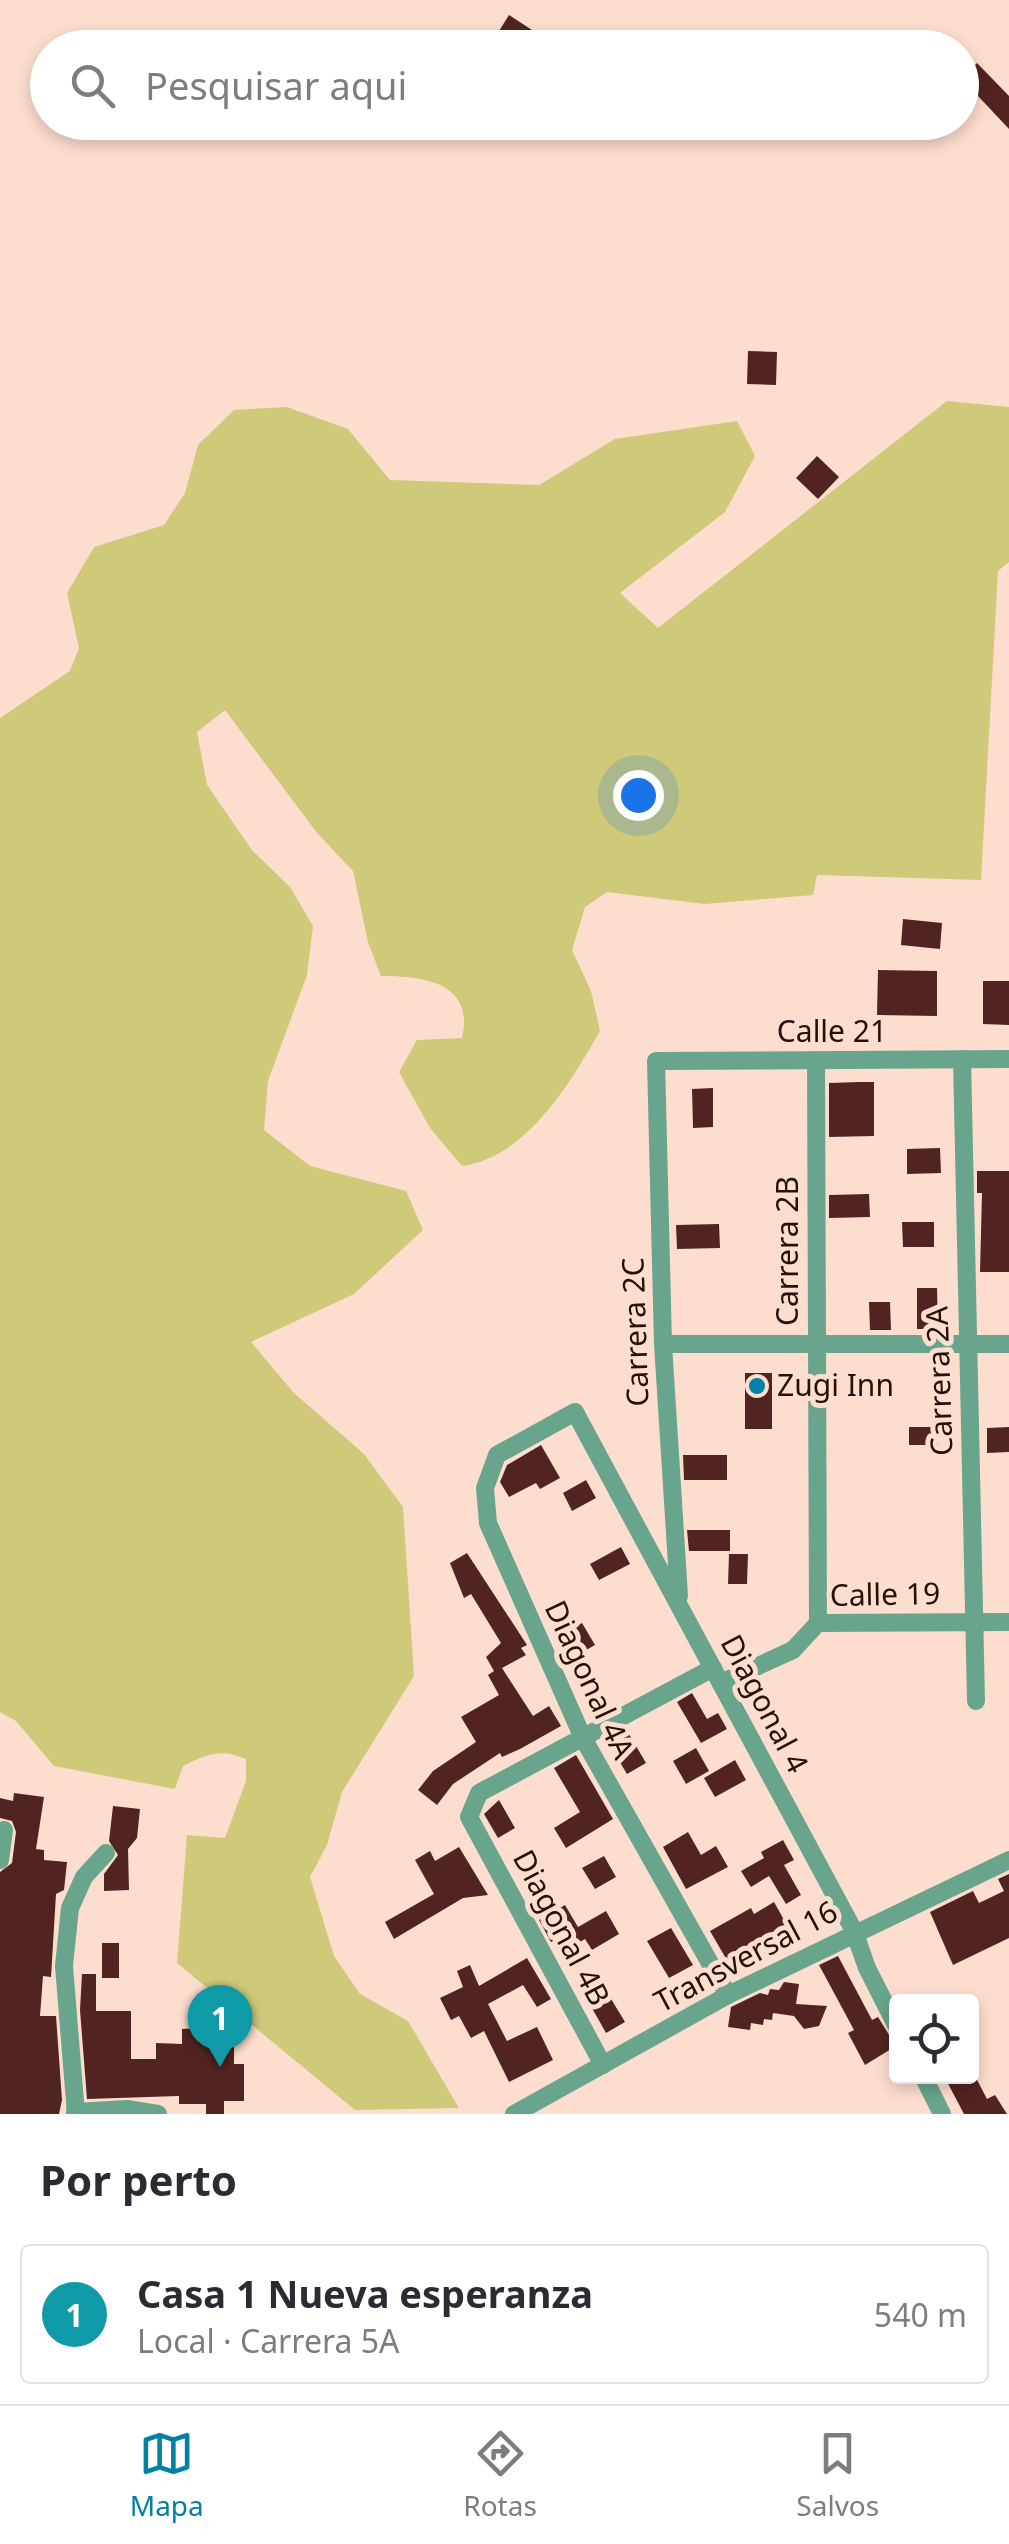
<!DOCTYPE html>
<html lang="pt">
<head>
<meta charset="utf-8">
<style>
  :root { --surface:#fff; --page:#f2f2f3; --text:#2b2b33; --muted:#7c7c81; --line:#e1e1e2; --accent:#0081a5 }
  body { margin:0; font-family:"Noto Sans",sans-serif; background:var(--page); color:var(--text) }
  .controls { position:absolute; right:30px; bottom:30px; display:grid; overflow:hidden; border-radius:10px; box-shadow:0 5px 15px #0003 }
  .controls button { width:90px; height:90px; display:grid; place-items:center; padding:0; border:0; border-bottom:2px solid var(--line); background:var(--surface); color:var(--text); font:50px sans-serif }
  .you { position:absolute; left:638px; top:795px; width:35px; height:35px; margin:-25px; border:8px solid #fff; border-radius:50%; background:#1a73e8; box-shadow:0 0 0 15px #1a73e833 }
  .badge { display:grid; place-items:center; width:65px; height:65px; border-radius:50%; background:var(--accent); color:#fff; font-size:32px; font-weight:700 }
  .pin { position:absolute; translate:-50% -82px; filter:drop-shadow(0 2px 5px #0008) }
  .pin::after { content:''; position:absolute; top:52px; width:35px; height:30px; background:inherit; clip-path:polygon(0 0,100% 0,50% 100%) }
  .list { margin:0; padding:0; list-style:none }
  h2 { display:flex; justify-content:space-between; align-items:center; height:130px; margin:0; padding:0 40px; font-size:42px }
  h2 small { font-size:32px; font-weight:400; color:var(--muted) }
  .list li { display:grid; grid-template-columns:65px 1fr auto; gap:30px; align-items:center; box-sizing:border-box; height:140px; margin:0 20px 20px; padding:0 20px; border:2px solid var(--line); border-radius:10px }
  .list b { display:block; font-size:38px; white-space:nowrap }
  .list p { margin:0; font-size:32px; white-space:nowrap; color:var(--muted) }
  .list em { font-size:32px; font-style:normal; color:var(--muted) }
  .icon { flex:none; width:55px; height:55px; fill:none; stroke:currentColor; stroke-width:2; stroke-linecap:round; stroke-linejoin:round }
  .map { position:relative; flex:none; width:1009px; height:2114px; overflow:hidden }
  .search { position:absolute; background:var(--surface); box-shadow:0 5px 15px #0003; left:30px; right:30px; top:30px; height:110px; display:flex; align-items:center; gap:25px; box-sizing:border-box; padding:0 35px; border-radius:55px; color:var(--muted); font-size:38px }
  .sheet { height:290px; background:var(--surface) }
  nav { display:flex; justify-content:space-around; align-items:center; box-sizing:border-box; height:140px; border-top:2px solid var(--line); background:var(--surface); font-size:28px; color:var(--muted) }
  nav a { display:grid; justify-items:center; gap:5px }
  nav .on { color:var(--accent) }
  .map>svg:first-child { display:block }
  .green { fill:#ceca7a }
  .building { fill:#522421 }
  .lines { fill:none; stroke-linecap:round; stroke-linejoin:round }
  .minor { stroke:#68a58c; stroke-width:18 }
  .poi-dot { fill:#0081a5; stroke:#fdddce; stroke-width:4 }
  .labels { text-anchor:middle; stroke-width:10; stroke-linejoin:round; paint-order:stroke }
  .street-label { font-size:30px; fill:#241209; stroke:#fdddce }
  .poi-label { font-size:30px; fill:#241209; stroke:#fdddce; text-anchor:start }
</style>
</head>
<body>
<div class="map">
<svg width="1009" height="2114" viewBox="0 0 1009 2114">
  <rect width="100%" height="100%" fill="#fdddce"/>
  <path class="green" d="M947,401L1009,407V562L998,571L981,880L817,875L813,895L705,904L607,892L585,907L572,950L591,991L600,1031C570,1083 527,1157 462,1166L430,1128L399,1072L417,1040L462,1038C475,982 423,976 381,976L368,942L353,871L317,833L225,710L197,732L207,785L252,850L290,887L313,926L307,975L268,1081L264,1130L310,1166L406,1191L423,1230L354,1294L251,1342L294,1393L364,1454L403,1507L414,1676L342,1792L327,1845L310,1877L334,1956L360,1994L408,2021L459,2108L355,2110L177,1963L187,1835L225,1838L246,1781V1759C221,1748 207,1754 183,1766L175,1789L54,1766L16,1721L0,1712V718L70,671L79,648L67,593L94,547L164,525L185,493L198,445L234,410L287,407L348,429L390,480L539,485L615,439L737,421L755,456L725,512L620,593L658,628Z"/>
  <g class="building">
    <polygon points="509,15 532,30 521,48 508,48 494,39"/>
    <polygon points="977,63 1009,96 1009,129 962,79"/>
    <polygon points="748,351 777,352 776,385 747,384"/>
    <polygon points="817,456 839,477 818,499 796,478"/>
    <polygon points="903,919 942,923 940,949 901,945"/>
    <polygon points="878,970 937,971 937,1016 877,1015"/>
    <polygon points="983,981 1009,981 1009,1025 983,1024"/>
    <polygon points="859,1082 874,1082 874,1136 829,1137 829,1083"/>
    <polygon points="713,1088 713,1127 693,1128 692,1089"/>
    <polygon points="940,1148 941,1173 907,1174 907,1149"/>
    <polygon points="977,1171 1009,1171 1009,1272 980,1272 982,1193 977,1193"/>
    <polygon points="869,1194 870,1217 829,1218 829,1195"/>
    <polygon points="902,1222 934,1222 934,1247 903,1247"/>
    <polygon points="719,1224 720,1248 677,1249 676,1225"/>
    <polygon points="917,1288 937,1288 938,1329 917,1329"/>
    <polygon points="869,1302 890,1302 891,1330 870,1330"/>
    <rect x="745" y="1373" width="27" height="56"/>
    <rect x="909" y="1427" width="29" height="18"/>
    <polygon points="1009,1427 1009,1452 987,1453 987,1428"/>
    <polygon points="541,1445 560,1478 540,1489 536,1483 509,1497 500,1482 507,1465"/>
    <polygon points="683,1455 727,1455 727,1480 684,1480"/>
    <polygon points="586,1480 596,1498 572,1511 563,1493"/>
    <polygon points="687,1530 730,1530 730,1551 689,1551"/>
    <polygon points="621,1547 630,1564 599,1580 590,1564"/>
    <polygon points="467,1553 527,1645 521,1648 526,1655 502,1668 533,1716 549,1706 561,1726 520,1749 502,1757 500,1753 453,1784 437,1805 418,1790 433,1771 476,1742 461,1717 499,1695 488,1675 494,1671 486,1657 501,1643 471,1594 464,1598 450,1563"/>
    <polygon points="729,1554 748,1554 747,1584 728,1584"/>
    <polygon points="582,1623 595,1645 568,1660 555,1637"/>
    <polygon points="692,1693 707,1719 718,1713 727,1729 701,1743 677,1702"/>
    <polygon points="626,1729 646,1763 627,1774 606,1739"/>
    <polygon points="696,1748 709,1771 686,1784 673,1761"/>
    <polygon points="576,1755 613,1819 566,1848 554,1828 580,1812 554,1768"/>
    <polygon points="735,1760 746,1780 715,1797 704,1778"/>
    <polygon points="14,1793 44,1797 36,1849 44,1850 44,1860 67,1862 64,1890 56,1894 51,1977 43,1976 40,2016 56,2016 62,2100 59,2114 0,2114 0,1872 12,1863 16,1832 12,1821 0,1818 0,1798 13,1801"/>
    <polygon points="499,1800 515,1828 498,1838 484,1814"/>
    <polygon points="113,1806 140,1809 137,1838 128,1849 129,1890 104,1891 104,1874 118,1855 109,1841"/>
    <polygon points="688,1832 701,1855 716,1846 728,1867 686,1889 663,1847"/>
    <polygon points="783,1840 794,1860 784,1865 801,1895 786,1904 769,1876 751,1887 741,1871 764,1858 761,1852"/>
    <polygon points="459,1847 488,1895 463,1898 394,1939 385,1922 434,1894 415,1860 430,1851 435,1861"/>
    <polygon points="604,1856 616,1877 595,1889 582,1868"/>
    <polygon points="1009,1874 1009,1938 953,1965 930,1912 973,1891 979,1903 1004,1891 998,1879"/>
    <polygon points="774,1902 793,1936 779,1944 774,1936 728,1962 710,1931 751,1908 754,1914"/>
    <polygon points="565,1905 578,1927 606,1911 619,1934 592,1950 585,1939 563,1952 556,1940 551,1942 539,1920"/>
    <polygon points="671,1928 693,1965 669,1978 647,1941"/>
    <rect x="102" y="1943" width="17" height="35"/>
    <polygon points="838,1956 872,2020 878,2017 896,2046 865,2065 848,2033 854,2030 819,1965"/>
    <polygon points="527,1958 551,1999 537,2007 523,1985 488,2004 507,2041 537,2027 553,2060 509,2082 484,2031 471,2038 459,2016 451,2020 440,1998 463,1987 457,1971 470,1965 479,1986"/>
    <polygon points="82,1974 96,1974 96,2011 131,2011 131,2059 156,2059 156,2043 182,2044 182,2029 234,2026 234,2064 244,2064 244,2101 224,2101 224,2114 206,2114 206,2104 179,2104 179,2096 87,2099 80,2010"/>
    <polygon points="784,1982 799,1984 796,2004 827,2006 819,2026 804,2029 794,2016 773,2013 772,2020 764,2019 763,2025 751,2023 750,2030 728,2027 731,2007 760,1993 768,1995 770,1989 779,1990"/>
    <polygon points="602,1984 625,2022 606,2033 584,1994"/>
    <polygon points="944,2076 975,2076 987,2099 995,2095 1007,2114 964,2114"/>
  </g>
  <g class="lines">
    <g class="minor">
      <polyline points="962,1059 976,1701"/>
      <polyline points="816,1060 818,1623"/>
      <polyline points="663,1344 1009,1344"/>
      <polyline points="679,1596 663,1344 656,1061 1009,1059"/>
      <polyline points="721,1683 793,1650 818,1623 1009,1622"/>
      <polyline points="0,1860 4,1830"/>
      <polyline points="728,1995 583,1738 488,1523 485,1488 497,1455 575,1412 854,1931 867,1968 896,2025"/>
      <polyline points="603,2065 469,1817 479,1793 713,1668"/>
      <polyline points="923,2076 942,2114"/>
      <polyline points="75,2112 127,2109 158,2114"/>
      <polyline points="76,2114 64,1966 70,1908 84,1877 106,1853"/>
      <polyline points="514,2114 728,1995 1009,1860"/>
    </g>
  </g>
  <circle class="poi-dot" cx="757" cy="1386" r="10"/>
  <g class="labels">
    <g class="street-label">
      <text x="832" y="1042">Calle 21</text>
      <text transform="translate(788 1251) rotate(-90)" y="10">Carrera 2B</text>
      <text transform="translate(636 1332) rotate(-92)" y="10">Carrera 2C</text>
      <text transform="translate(940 1381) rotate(-92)" y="10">Carrera 2A</text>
      <text transform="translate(885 1595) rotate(-1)" y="10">Calle 19</text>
      <text transform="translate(589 1680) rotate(65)" y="10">Diagonal 4A</text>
      <text transform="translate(764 1704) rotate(62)" y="10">Diagonal 4</text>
      <text transform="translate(561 1928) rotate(62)" y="10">Diagonal 4B</text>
      <text transform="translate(746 1957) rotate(-28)" y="10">Transversal 16</text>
    </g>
    <g class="poi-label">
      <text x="777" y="1396">Zugi Inn</text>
    </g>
  </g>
</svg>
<div class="controls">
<button><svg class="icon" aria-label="locate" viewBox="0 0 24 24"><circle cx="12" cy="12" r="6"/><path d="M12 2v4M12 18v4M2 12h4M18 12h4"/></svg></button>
</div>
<div class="you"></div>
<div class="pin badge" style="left:220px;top:2067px;background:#0f9aa8">1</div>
<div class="search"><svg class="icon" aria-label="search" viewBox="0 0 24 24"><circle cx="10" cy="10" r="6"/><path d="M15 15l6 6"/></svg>Pesquisar aqui</div>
</div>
<section class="sheet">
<h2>Por perto<small></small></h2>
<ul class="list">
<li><span class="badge" style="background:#0f9aa8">1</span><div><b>Casa 1 Nueva esperanza</b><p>Local · Carrera 5A</p></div><em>540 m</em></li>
</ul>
</section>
<nav>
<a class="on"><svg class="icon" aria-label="map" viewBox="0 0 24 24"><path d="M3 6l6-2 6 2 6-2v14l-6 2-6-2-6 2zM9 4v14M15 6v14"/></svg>Mapa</a>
<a><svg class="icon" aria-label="directions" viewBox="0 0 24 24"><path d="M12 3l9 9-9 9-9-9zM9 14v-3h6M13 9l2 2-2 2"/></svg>Rotas</a>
<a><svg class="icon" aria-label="saved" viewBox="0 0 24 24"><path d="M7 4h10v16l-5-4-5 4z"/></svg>Salvos</a>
</nav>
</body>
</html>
